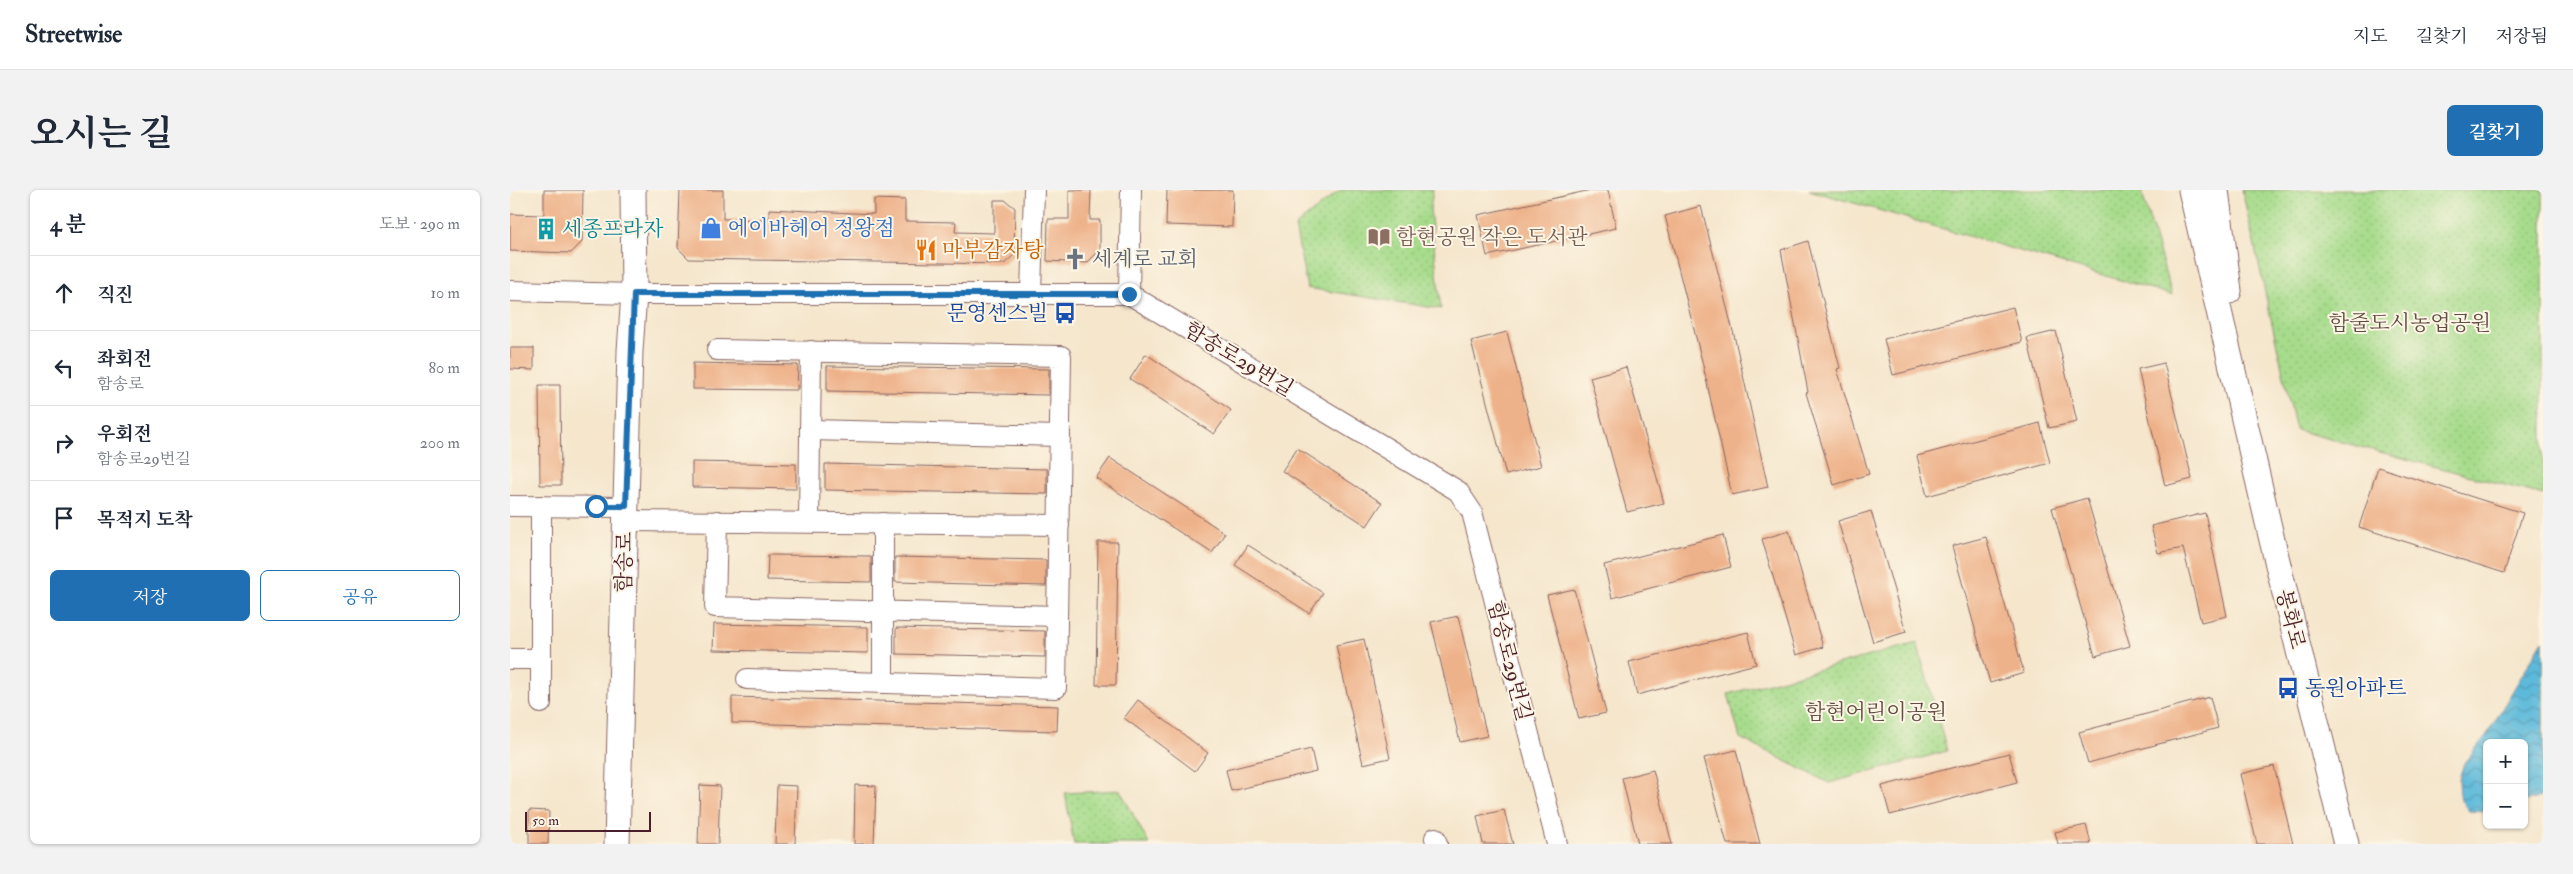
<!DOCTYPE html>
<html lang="ko">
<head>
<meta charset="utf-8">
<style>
  :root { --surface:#fff; --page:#f2f2f3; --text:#1f2937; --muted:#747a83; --line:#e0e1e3; --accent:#1f6fb2 }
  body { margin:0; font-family:"IM FELL Double Pica","Noto Serif KR",serif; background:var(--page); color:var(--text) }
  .controls { position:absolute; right:15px; bottom:15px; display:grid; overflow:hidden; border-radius:8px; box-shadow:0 1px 4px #0004 }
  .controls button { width:45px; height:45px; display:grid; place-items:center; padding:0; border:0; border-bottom:1px solid var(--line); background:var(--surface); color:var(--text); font:25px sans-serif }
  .scale { position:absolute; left:15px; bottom:12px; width:126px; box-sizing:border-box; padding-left:5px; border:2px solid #4a1f2b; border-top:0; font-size:14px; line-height:18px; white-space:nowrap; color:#4a1f2b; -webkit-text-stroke:4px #fcf5e5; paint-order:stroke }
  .stop { position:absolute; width:15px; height:15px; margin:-11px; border:4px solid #1f6fb2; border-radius:50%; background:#fff }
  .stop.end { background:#1f6fb2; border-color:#fff; box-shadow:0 1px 5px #0008 }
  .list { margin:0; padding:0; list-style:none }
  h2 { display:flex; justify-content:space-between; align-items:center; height:65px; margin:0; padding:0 20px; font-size:21px }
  h2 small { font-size:16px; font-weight:400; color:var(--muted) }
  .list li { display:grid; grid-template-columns:32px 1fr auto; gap:15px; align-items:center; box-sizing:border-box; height:75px; padding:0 20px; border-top:1px solid var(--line) }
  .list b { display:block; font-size:19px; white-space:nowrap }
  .list p { margin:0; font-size:16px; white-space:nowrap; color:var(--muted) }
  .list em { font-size:16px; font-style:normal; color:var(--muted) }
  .actions { display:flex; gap:10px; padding:15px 20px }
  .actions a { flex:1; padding:11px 0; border:1px solid var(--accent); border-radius:8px; text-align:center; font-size:18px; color:var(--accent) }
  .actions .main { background:var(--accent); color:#fff }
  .icon { flex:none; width:28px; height:28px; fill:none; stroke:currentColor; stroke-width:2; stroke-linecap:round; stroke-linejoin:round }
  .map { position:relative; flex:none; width:2033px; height:654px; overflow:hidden; border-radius:8px }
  header { display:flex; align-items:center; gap:30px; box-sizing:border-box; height:70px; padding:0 25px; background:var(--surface); border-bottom:1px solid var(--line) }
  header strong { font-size:24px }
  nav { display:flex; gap:28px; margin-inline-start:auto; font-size:18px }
  .intro { display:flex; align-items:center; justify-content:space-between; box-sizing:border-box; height:120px; padding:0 30px }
  h1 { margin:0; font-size:35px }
  .button { padding:12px 22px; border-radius:8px; background:var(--accent); color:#fff; font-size:18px; font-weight:700 }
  main { display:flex; gap:30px; padding:0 30px }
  aside { flex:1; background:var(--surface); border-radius:8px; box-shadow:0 1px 4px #0004 }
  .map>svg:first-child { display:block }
  .park { fill:url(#park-dots); stroke:#787e5c }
  .water { fill:url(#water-waves); stroke:#536c82 }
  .building { fill:#eeb28a }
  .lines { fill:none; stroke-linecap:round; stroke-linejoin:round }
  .minor-casing { stroke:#866563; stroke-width:22 }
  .major-casing { stroke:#866563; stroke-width:27 }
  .minor { stroke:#fff; stroke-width:20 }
  .major { stroke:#fff; stroke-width:25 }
  .route { stroke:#1f6fb2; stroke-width:6 }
  .labels { text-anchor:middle; stroke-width:4; stroke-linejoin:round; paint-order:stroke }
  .shop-label { font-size:21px; fill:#366cbe; stroke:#fcf5e5; text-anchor:start }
  .culture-label { font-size:21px; fill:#0d838f; stroke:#fcf5e5; text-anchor:start }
  .education-label { font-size:21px; fill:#785e54; stroke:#fcf5e5; text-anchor:start }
  .food-label { font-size:21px; fill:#c56008; stroke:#fcf5e5; text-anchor:start }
  .worship-label { font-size:21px; fill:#5b616d; stroke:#fcf5e5; text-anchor:start }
  .transit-label { font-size:21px; fill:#164399; stroke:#fcf5e5; text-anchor:end }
  .park-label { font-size:21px; fill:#614e43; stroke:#fcf5e5 }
  .street-label { font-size:21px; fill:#4a1f2b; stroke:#fcf5e5 }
</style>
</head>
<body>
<header>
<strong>Streetwise</strong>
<nav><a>지도</a><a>길찾기</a><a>저장됨</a></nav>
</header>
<div class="intro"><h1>오시는 길</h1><a class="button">길찾기</a></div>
<main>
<aside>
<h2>4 분<small>도보 · 290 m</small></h2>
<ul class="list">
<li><svg class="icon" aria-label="ahead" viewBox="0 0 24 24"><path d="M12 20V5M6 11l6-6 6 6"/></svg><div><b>직진</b></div><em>10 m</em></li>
<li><svg class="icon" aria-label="left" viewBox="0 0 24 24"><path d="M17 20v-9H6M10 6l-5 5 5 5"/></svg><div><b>좌회전</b><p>함송로</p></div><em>80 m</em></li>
<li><svg class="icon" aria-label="right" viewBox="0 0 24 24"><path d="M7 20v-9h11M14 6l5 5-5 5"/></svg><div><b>우회전</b><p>함송로29번길</p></div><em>200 m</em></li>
<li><svg class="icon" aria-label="arrive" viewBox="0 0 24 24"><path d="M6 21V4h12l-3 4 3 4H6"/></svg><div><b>목적지 도착</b></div></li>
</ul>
<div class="actions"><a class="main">저장</a><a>공유</a></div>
</aside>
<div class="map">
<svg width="2033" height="654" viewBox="0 0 2033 654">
  <defs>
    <pattern id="park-dots" width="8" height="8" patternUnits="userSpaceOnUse" patternTransform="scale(1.25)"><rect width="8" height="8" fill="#a7dc8c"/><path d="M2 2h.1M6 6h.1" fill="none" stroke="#91bc79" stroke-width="1.8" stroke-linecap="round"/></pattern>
    <pattern id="water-waves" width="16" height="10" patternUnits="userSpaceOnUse" patternTransform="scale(1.25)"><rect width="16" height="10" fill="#5cb9da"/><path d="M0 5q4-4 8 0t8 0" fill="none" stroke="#4e96b1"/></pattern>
  </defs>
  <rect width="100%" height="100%" fill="#fcf5e5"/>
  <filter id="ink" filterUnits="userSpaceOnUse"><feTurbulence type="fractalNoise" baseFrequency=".02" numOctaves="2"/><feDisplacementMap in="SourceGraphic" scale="10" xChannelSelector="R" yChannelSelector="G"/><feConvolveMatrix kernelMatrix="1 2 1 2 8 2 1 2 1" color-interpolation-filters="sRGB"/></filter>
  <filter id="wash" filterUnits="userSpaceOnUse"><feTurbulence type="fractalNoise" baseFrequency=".0096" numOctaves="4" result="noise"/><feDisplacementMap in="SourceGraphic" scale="20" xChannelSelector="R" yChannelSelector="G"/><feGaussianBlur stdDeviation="1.12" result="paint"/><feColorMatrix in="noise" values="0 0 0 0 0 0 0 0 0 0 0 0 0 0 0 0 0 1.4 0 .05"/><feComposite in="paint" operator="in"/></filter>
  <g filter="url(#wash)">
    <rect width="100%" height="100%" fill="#f5e6cc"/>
    <g class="park">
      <polygon points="830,0 923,0 920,19 931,119 797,98 785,36"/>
      <polygon points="1299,0 1631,0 1662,105"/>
      <polygon points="1732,0 2033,0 2033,305 1786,240"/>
      <polygon points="1407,453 1437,561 1319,593 1230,548 1218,504"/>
      <polygon points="610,600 639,654 564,654 555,603"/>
    </g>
    <polygon class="water" points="2033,450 2033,606 2014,612 2014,553 1977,553 1977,622 1959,621 1950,609 1949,589 1954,573 1976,546"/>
    <g id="blocks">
      <g class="building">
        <polygon points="34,0 73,0 72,52 61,63 0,61 0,24 34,25"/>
        <polygon points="170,0 213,0 213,29 259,30 259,19 364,24 364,9 395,10 395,31 446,32 445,42 484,43 484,10 495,10 505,18 504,65 494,74 179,69 168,58"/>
        <polygon points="559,0 581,0 580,30 590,30 590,60 577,73 537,71 538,29 559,29"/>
        <polygon points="657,0 723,0 722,37 656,35"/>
        <polygon points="1081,0 1098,0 1106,38 977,66 968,25"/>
        <polygon points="1191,16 1224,145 1258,297 1222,305 1192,171 1155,26"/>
        <polygon points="1298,51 1330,178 1327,179 1359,284 1324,295 1296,203 1298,202 1271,60"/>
        <polygon points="1503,117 1512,152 1383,185 1374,149"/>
        <polygon points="1546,141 1567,232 1539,238 1517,148"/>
        <polygon points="997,142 1031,276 996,285 961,151"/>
        <polygon points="0,158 24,158 24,180 0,179"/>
        <polygon points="636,164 721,220 704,244 620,189"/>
        <polygon points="183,173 288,175 287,200 183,199"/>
        <polygon points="1654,173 1682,289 1655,296 1628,179"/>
        <polygon points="317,176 539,179 539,205 317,201"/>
        <polygon points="1116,177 1154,313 1117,322 1080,187"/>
        <polygon points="29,195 50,195 51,295 30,295"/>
        <polygon points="1530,233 1540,273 1417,306 1407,266"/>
        <polygon points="787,258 872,313 857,336 772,281"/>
        <polygon points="600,268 715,343 702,363 586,288"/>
        <polygon points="182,272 286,274 286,299 182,297"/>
        <polygon points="315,274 537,279 537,304 315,300"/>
        <polygon points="1868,277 2013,323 1994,383 1849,337"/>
        <polygon points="1577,308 1620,456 1585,466 1542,318"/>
        <polygon points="1361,321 1396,442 1363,452 1328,331"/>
        <polygon points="1695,323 1717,426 1691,432 1673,358 1648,363 1641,336"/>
        <polygon points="1279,341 1313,457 1286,465 1252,349"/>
        <polygon points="1213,345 1221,377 1102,408 1094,375"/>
        <polygon points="1476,347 1514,483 1480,493 1442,356"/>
        <polygon points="588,352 608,352 606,495 586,495"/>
        <polygon points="738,355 813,403 799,423 725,375"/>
        <polygon points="258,365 361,366 361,392 257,390"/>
        <polygon points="385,367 536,370 536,396 385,392"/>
        <polygon points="1064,399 1096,523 1069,529 1037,405"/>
        <polygon points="948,426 977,546 950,552 921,432"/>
        <polygon points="204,434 358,437 358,463 203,460"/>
        <polygon points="386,438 535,441 535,467 386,464"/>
        <polygon points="1238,442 1246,474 1127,505 1119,472"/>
        <polygon points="854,449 880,568 853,574 826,455"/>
        <polygon points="222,507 548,516 547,541 222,533"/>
        <polygon points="1700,507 1708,538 1578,573 1569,542"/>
        <polygon points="628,510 698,563 685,581 614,528"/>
        <polygon points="801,559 806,581 721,601 716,580"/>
        <polygon points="1226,560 1250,654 1217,654 1194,568"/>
        <polygon points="1499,563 1507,592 1380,625 1372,596"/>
        <polygon points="1764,576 1783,654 1747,654 1730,584"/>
        <polygon points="1143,580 1162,654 1128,654 1112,588"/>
        <polygon points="190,595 210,596 208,654 188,654"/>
        <polygon points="267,595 287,596 285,654 265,654"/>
        <polygon points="345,595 366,596 364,654 344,654"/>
        <polygon points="19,620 39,621 38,654 19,654"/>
        <polygon points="994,620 1003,654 973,654 967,626"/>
        <polygon points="1576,635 1581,654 1548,654 1545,642"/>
      </g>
    </g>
  </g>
  <g filter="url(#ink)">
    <use href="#blocks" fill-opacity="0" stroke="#866563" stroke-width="1"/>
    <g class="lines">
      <g class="minor-casing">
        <g id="minor">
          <polyline points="0,101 124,104 619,104 948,301 962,322 1047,654"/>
          <polyline points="521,104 524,0"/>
          <polyline points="619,104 621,0"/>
          <polyline points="207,160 551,166 546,498 237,489"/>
          <polyline points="300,240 550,246"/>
          <polyline points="0,316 116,317"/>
          <polyline points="115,331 549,335"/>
          <polyline points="207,331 205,417 547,426"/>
          <polyline points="299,332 301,161"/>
          <polyline points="0,469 31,469"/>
          <polyline points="373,493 373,333"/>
          <polyline points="31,513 31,316"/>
          <polyline points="925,648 927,654"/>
        </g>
      </g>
      <g class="major-casing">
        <g id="major">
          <polyline points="1681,0 1762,350 1836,654"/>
          <polyline points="1706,0 1719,101"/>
          <polyline points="107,654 120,161 124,104 123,0"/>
        </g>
      </g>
      <use href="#minor" class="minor"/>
      <use href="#major" class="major"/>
    </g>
  </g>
  <g class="lines" filter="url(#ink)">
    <polyline class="route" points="86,316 116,316 124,104 619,104"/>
  </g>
  <defs>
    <g id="shop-bare" transform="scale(1.725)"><path d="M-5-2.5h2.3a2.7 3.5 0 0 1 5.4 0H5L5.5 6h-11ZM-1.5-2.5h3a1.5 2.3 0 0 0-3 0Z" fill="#3f7fe0" stroke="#fcf5e5" stroke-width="2.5" paint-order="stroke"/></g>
    <g id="building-bare" transform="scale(1.725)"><path d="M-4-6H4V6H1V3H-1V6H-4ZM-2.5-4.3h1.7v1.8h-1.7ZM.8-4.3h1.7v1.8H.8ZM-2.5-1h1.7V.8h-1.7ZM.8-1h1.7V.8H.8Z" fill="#0f9aa8" stroke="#fcf5e5" stroke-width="2.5" paint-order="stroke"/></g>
    <g id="library-bare" transform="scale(1.725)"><path d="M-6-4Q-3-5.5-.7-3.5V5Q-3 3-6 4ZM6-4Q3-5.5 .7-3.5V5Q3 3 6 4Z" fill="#8d6e63" stroke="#fcf5e5" stroke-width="2.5" paint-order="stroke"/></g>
    <g id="restaurant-bare" transform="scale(1.725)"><path d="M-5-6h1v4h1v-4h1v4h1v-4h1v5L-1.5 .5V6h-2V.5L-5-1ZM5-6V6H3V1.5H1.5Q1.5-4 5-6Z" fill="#e8710a" stroke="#fcf5e5" stroke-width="2.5" paint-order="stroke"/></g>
    <g id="church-bare" transform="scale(1.725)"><path d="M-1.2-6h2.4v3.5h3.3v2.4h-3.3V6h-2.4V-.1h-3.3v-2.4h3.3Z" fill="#6b7280" stroke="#fcf5e5" stroke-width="2.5" paint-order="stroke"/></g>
    <g id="bus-bare" transform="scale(1.725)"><path d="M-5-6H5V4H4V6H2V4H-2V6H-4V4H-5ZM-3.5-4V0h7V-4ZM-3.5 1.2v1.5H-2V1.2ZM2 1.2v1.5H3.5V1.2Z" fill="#1a4fb4" stroke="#fcf5e5" stroke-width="2.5" paint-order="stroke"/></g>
  </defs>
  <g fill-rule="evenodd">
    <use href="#shop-bare" x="201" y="38"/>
    <use href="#building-bare" x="36" y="39"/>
    <use href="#library-bare" x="869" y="47"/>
    <use href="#restaurant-bare" x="416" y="60"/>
    <use href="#church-bare" x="565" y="69"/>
    <use href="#bus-bare" x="555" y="123"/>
    <use href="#bus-bare" x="1778" y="498"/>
  </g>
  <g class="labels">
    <g class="shop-label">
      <text x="218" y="45">에이바헤어 정왕점</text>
    </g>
    <g class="culture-label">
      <text x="52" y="46">세종프라자</text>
    </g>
    <g class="education-label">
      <text x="886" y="54">함현공원 작은 도서관</text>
    </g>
    <g class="food-label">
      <text x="432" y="67">마부감자탕</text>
    </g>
    <g class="worship-label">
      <text x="582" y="76">세계로 교회</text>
    </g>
    <g class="transit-label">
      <text x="538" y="130">문영센스빌</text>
      <text x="1795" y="505" text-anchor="start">동원아파트</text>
    </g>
    <g class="park-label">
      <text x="1900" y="140">함줄도시농업공원</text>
      <text x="1366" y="529">함현어린이공원</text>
    </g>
    <g class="street-label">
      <text transform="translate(729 169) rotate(31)" y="7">함송로29번길</text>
      <text transform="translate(114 372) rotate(-89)" y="7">함송로</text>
      <text transform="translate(1781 429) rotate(76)" y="7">봉화로</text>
      <text transform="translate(1000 471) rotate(76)" y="7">함송로29번길</text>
    </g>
  </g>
</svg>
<div class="controls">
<button>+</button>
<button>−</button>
</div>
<div class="scale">50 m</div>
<div class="stop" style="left:86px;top:316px"></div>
<div class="stop end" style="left:619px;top:104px"></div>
</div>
</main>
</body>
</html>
